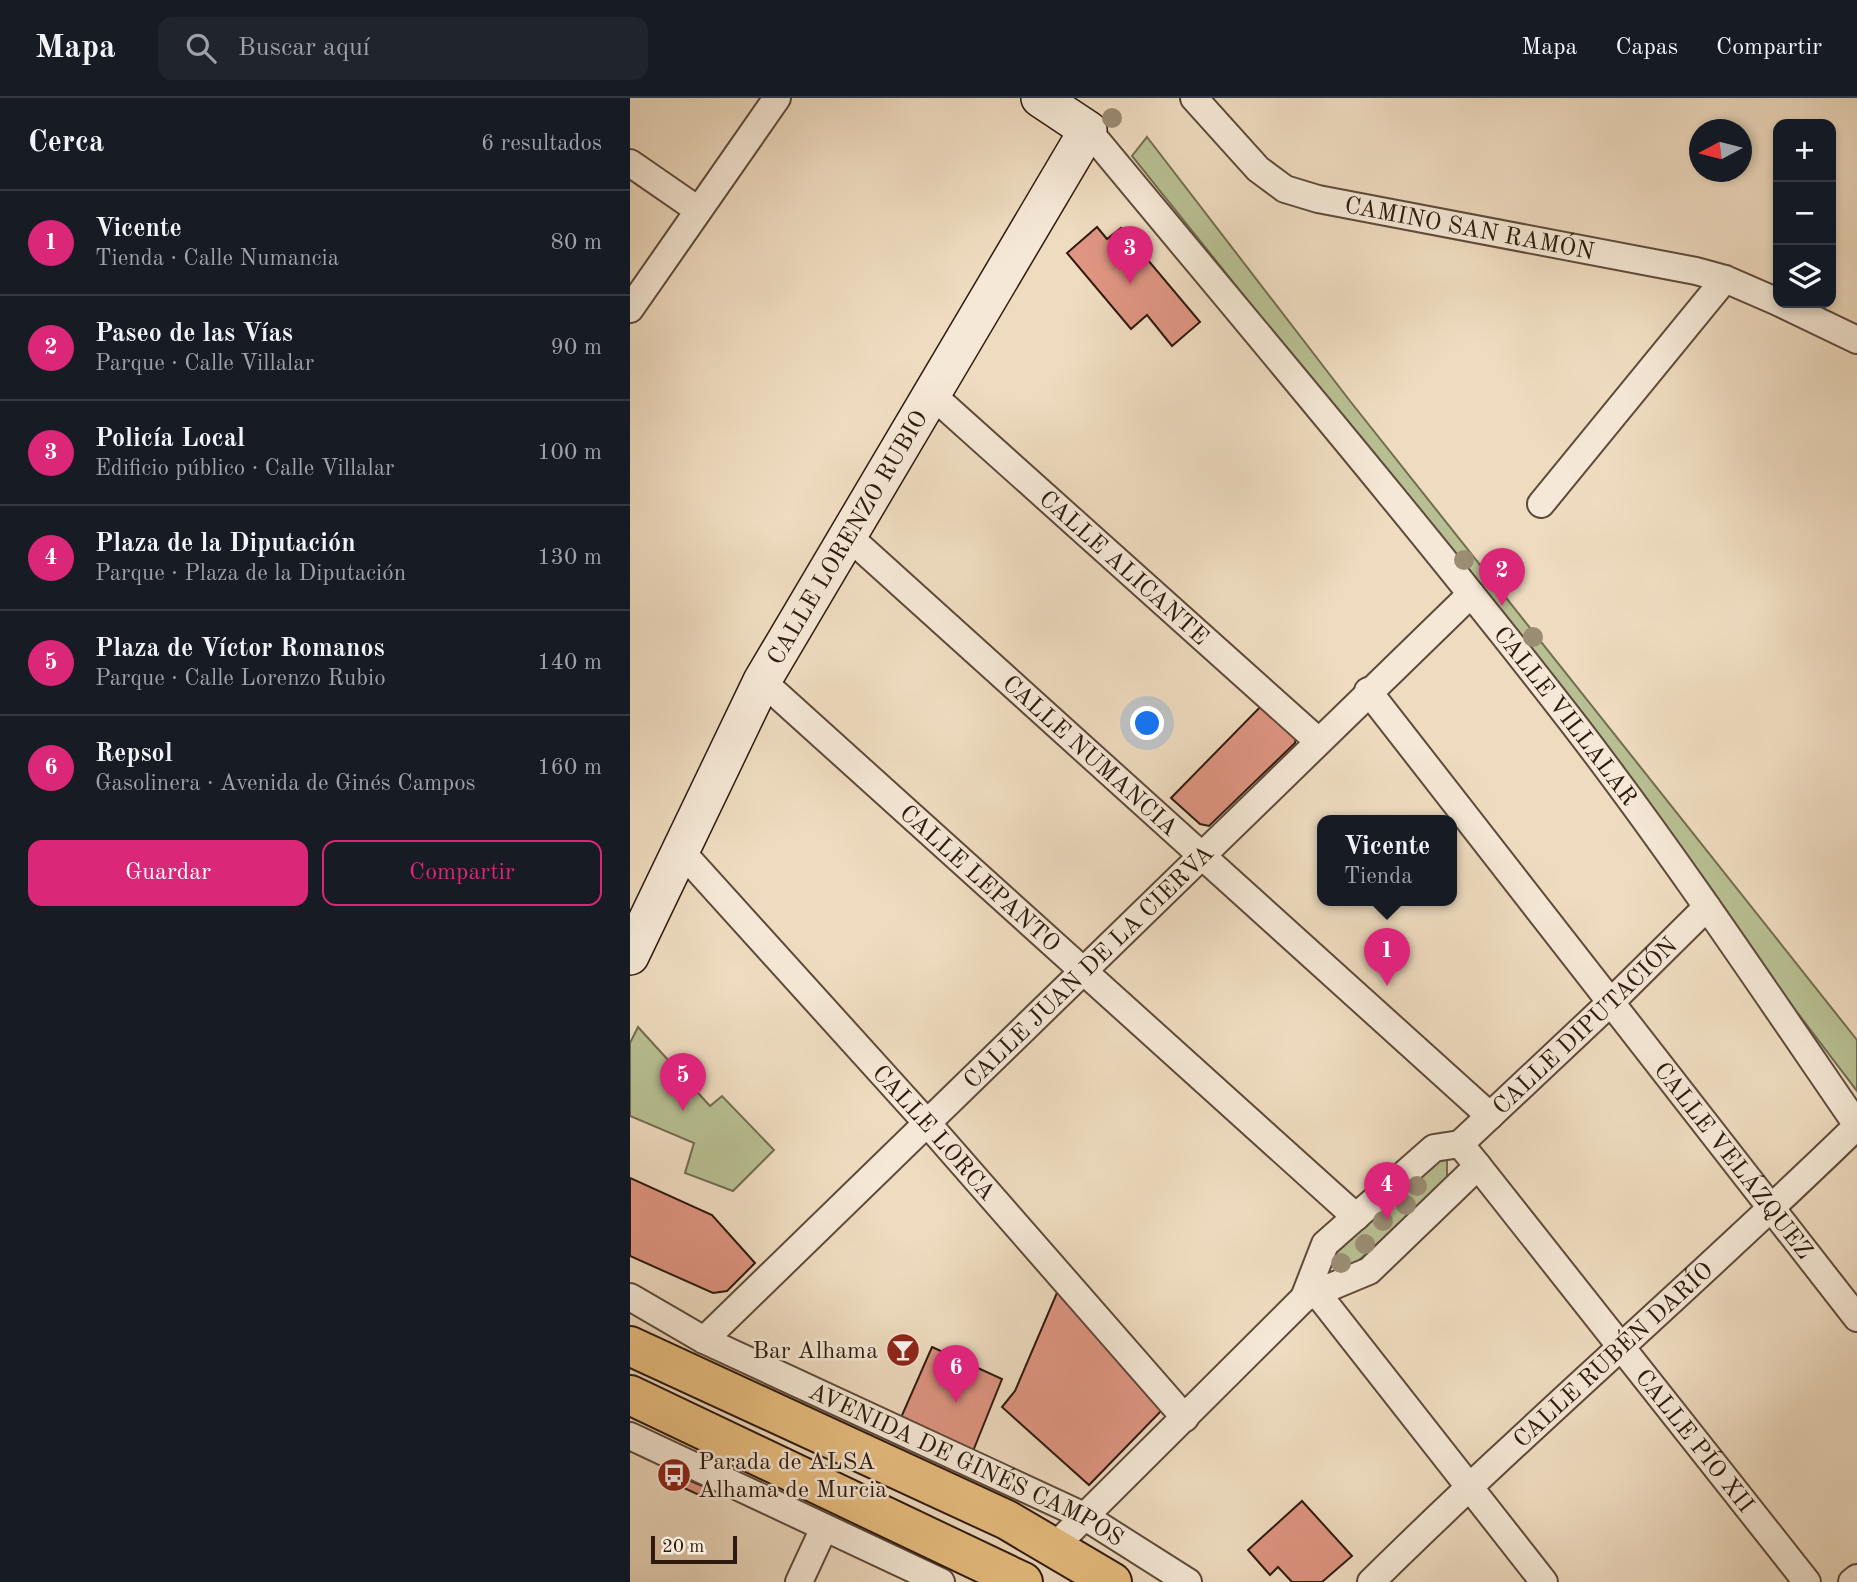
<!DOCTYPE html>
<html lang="es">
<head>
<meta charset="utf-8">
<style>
  :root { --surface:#171b24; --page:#20242c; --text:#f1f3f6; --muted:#9ea1a6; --line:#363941; --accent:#db2777 }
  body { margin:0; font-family:"Old Standard TT",serif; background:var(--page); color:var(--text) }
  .controls { position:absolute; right:21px; top:21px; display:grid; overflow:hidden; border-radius:14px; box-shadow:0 4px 10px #0003 }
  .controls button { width:63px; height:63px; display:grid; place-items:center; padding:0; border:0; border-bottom:2px solid var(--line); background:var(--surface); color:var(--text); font:35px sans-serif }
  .compass { position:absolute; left:1059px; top:21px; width:63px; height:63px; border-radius:50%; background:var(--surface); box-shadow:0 4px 10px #0003; rotate:263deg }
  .scale { position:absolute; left:21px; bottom:18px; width:86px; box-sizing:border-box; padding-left:7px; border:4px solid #2e1a0e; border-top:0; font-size:19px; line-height:24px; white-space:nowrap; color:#2e1a0e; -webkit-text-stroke:5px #f5e8d6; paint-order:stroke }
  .you { position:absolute; left:518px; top:626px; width:24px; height:24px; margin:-18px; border:5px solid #fff; border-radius:50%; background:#1a73e8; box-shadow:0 0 0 10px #1a73e833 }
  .badge { display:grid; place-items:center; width:46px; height:46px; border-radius:50%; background:var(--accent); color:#fff; font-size:23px; font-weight:700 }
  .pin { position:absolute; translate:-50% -58px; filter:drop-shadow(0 2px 4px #0008) }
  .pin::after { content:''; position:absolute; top:37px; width:24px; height:21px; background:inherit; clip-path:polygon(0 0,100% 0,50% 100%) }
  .popup { position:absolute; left:687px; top:717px; width:140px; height:91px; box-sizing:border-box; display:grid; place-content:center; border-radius:14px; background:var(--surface); filter:drop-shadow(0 2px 5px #0005); font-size:23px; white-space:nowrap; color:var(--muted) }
  .popup b { font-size:26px; color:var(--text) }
  .popup::after { content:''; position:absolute; left:50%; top:100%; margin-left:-14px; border:14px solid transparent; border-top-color:var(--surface) }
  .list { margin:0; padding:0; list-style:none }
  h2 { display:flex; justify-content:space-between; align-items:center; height:91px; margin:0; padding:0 28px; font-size:30px }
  h2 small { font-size:23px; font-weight:400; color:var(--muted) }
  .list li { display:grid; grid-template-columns:46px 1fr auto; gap:21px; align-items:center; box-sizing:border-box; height:105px; padding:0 28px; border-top:2px solid var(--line) }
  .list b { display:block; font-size:26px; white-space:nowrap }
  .list p { margin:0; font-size:23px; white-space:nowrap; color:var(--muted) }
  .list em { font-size:23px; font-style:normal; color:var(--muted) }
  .actions { display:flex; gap:14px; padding:21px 28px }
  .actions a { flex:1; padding:16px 0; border:2px solid var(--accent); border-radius:14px; text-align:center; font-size:24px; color:var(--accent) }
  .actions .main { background:var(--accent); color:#fff }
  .icon { flex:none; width:38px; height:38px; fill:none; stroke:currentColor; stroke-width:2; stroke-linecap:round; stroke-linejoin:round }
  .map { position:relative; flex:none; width:1227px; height:1484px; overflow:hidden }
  header { display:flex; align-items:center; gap:42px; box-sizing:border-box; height:98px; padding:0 35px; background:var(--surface); border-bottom:2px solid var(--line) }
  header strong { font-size:33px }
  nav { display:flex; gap:38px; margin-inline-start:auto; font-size:24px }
  .search { width:490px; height:63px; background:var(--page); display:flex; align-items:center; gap:18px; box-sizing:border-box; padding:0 24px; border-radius:14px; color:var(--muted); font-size:26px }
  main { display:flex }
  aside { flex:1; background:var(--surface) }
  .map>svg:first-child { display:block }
  .green { fill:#b8c093; stroke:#736d50; stroke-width:2 }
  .building { fill:#df9582; stroke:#2e1a0e; stroke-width:2 }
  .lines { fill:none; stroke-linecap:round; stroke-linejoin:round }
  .minor-casing { stroke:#5e4a3a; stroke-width:30 }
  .secondary-casing { stroke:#2e1a0e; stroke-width:40 }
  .primary-casing { stroke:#2e1a0e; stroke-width:42 }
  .minor { stroke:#f5e8d6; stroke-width:26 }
  .secondary { stroke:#f5e8d6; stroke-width:37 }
  .primary { stroke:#e8be80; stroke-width:38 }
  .tree { fill:#9b8d74 }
  .labels { text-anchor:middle; stroke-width:5; stroke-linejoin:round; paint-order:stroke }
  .street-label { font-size:24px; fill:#2e1a0e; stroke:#f5e8d6 }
  .poi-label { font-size:24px; fill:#2e1a0e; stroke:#f5e8d6; text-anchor:end }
</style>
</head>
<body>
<header>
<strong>Mapa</strong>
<div class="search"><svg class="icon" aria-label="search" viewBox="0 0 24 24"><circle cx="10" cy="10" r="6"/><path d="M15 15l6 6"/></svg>Buscar aquí</div>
<nav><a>Mapa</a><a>Capas</a><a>Compartir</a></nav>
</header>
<main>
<aside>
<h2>Cerca<small>6 resultados</small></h2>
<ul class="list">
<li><span class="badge">1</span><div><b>Vicente</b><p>Tienda · Calle Numancia</p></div><em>80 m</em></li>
<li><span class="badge">2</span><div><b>Paseo de las Vías</b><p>Parque · Calle Villalar</p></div><em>90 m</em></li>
<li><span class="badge">3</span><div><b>Policía Local</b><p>Edificio público · Calle Villalar</p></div><em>100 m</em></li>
<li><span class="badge">4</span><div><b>Plaza de la Diputación</b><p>Parque · Plaza de la Diputación</p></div><em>130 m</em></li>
<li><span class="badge">5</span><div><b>Plaza de Víctor Romanos</b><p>Parque · Calle Lorenzo Rubio</p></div><em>140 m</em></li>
<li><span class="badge">6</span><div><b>Repsol</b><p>Gasolinera · Avenida de Ginés Campos</p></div><em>160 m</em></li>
</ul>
<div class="actions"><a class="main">Guardar</a><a>Compartir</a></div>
</aside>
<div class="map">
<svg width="1227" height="1484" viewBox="0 0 1227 1484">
  <rect width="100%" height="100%" fill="#efdcc0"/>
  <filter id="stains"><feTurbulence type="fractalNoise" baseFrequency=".00286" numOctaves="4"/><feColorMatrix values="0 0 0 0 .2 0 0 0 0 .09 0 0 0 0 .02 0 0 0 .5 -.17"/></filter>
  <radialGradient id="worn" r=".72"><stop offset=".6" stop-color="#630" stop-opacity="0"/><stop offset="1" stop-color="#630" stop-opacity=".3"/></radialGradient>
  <g class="green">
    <polygon points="517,39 720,303 1227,942 1227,993 1163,909 999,678 502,58"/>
    <polygon points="8,929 80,1008 92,998 144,1052 103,1093 55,1075 64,1045 0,1018 0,945"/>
    <polygon points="817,1062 817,1082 714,1176 707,1174 699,1162 801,1064"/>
  </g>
  <g class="building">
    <polygon points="467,129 477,141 491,130 570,224 542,248 517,217 501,231 437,155"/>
    <polygon points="634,605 667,633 665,645 579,728 570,726 541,700"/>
    <polygon points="0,1080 82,1117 125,1165 97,1193 83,1195 0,1158"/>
    <polygon points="429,1190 533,1311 459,1387 372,1309 385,1293"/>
    <polygon points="302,1249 372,1281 335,1373 262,1340"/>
    <polygon points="56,1381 75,1389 71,1398 52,1389"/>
    <polygon points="672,1403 722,1458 692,1484 662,1484 648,1469 640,1477 618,1452"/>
  </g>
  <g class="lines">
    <g class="minor-casing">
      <g id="minor">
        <path id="s1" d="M564,0L628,71L655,91L688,101L1066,173L1095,181L1148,204"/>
        <path id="s2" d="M458,32C622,230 789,426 946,629C1045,758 1135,893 1227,1027"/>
        <polyline points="0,65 68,112"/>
        <polyline points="1150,205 1227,242"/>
        <polyline points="0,211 147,0"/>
        <path id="s3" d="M300,295L688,643"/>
        <polyline points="911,406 1095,181"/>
        <path id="s4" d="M218,438L860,1018"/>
        <path id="s5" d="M132,583L726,1119"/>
        <path id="s6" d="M738,593L1227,1220"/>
        <path id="s7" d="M50,752L297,1025L555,1320"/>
        <polygon points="830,1046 848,1068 739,1173 674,1200 695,1146 804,1050"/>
        <path id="s8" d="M830,1046L982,903L1077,809"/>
        <path id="s9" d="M848,1068L1177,1484"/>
        <polyline points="687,1195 914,1484"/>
        <path id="s10" d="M0,1199L74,1242L454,1418L558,1484"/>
        <path id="s11" d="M74,1242L841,496"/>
        <polyline points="0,1338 311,1484"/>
        <polyline points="424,1449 674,1200"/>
        <polyline points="169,1484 194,1430"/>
        <path id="s12" d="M741,1484C899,1328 1068,1183 1227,1028"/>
        <polyline points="1222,1484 1227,1480"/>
      </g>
    </g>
    <g class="secondary-casing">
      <g id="secondary">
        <path id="s13" d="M0,858L132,583L458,32L410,0"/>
      </g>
    </g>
    <g class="primary-casing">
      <g id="primary">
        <polyline points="0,1248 377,1422 482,1484"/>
        <polyline points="0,1297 393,1484"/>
      </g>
    </g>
    <use href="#minor" class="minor"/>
    <use href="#secondary" class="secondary"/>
    <use href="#primary" class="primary"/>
  </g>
  <g class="tree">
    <circle cx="482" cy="20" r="10"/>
    <circle cx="834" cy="462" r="10"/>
    <circle cx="903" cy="539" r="10"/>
    <circle cx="787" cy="1088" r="10"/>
    <circle cx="776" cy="1107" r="10"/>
    <circle cx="753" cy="1123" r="10"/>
    <circle cx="735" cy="1146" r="10"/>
    <circle cx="711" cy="1165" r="10"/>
  </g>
  <defs>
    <g id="bar-disc" transform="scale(1.75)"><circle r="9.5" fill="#8f2418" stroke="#f5e8d6"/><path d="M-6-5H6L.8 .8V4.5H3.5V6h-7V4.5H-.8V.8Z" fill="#fff"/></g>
    <g id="bus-disc" transform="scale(1.75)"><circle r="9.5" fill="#8f2418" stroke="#f5e8d6"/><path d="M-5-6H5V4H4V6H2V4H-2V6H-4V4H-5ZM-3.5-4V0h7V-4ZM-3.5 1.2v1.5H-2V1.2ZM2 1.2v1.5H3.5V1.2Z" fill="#fff"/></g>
  </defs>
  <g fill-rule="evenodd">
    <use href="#bar-disc" x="273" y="1252"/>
    <use href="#bus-disc" x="44" y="1377"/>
  </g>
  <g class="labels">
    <g class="street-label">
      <text dy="8" stroke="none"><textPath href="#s1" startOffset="318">CAMINO SAN RAMÓN</textPath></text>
      <text dy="8" stroke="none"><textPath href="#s13" startOffset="472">CALLE LORENZO RUBIO</textPath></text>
      <text dy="8" stroke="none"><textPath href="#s3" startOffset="261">CALLE ALICANTE</textPath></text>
      <text dy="8" stroke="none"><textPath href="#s2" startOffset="756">CALLE VILLALAR</textPath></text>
      <text dy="8" stroke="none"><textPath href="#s4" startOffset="327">CALLE NUMANCIA</textPath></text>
      <text dy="8" stroke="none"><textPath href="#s5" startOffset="294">CALLE LEPANTO</textPath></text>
      <text dy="8" stroke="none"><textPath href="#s11" startOffset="536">CALLE JUAN DE LA CIERVA</textPath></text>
      <text dy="8" stroke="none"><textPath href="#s8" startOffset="172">CALLE DIPUTACIÓN</textPath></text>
      <text dy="8" stroke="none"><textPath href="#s7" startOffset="380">CALLE LORCA</textPath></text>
      <text dy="8" stroke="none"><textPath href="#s6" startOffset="595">CALLE VELÁZQUEZ</textPath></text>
      <text dy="8" stroke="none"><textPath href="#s12" startOffset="332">CALLE RUBÉN DARÍO</textPath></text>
      <text dy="8" stroke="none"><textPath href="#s9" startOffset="350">CALLE PÍO XII</textPath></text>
      <text dy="8" stroke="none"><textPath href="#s10" startOffset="376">AVENIDA DE GINÉS CAMPOS</textPath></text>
    </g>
    <g class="poi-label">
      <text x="248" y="1260">Bar Alhama</text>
      <text x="68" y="1371" text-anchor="start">Parada de ALSA<tspan x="68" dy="28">Alhama de Murcia</tspan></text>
    </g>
  </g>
  <rect width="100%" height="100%" filter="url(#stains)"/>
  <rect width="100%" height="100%" fill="url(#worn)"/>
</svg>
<div class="controls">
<button>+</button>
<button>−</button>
<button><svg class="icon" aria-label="layers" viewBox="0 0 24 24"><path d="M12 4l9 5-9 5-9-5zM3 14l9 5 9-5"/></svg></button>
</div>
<svg class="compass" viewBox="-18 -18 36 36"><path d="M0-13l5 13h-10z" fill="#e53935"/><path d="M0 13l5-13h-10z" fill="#9ea1a6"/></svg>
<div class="scale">20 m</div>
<div class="you"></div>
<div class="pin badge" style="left:757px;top:888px">1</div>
<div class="popup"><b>Vicente</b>Tienda</div>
<div class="pin badge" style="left:872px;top:508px">2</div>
<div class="pin badge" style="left:500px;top:186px">3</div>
<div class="pin badge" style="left:757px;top:1122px">4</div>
<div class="pin badge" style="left:53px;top:1013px">5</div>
<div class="pin badge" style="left:326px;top:1305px">6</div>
</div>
</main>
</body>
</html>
